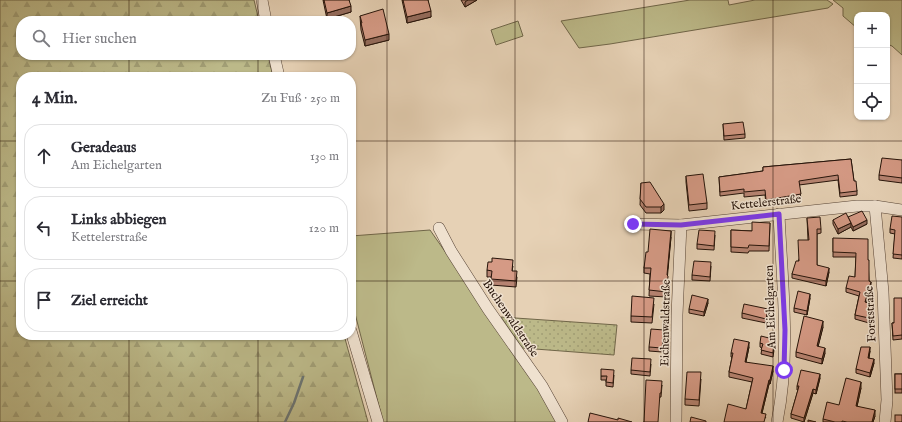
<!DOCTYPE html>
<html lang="de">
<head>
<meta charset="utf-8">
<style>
  :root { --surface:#fff; --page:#f2f2f3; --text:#2b2b33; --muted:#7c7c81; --line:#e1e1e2 }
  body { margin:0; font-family:"IM FELL English",serif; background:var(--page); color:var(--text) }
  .controls { position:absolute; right:12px; top:12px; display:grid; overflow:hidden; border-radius:8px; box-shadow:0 1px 3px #0004 }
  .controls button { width:36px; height:36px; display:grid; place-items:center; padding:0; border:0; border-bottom:1px solid var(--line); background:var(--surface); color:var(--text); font:20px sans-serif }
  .stop { position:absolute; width:12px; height:12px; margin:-9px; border:3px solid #7c3aed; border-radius:50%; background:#fff }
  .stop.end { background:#7c3aed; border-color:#fff; box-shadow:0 1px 4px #0008 }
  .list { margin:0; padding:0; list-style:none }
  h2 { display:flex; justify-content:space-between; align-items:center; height:52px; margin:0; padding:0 16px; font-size:17px }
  h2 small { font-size:13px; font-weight:400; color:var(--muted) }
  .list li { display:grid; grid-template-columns:26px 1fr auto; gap:12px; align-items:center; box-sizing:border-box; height:64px; margin:0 8px 8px; padding:0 8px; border:1px solid var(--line); border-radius:16px }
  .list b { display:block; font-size:15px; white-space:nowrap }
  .list p { margin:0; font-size:13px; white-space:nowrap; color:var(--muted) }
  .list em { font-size:13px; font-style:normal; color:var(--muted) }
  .icon { flex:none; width:22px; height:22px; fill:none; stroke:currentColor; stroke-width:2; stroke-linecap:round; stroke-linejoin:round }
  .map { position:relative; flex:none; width:902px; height:422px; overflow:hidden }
  .search { position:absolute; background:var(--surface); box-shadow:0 1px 3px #0004; left:16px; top:16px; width:340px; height:44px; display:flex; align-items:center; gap:10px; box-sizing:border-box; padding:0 14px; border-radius:16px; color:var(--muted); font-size:15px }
  .panel { position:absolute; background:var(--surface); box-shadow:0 1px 3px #0004; left:16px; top:72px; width:340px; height:268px; border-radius:16px }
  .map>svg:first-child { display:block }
  .grass { fill:url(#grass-dots); stroke:#706649 }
  .forest { fill:url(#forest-firs); stroke:#706649 }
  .green { fill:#bcb989; stroke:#706649 }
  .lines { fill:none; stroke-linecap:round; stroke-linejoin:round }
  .stream { stroke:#6b7472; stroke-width:2.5 }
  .minor-casing { stroke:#554234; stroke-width:12 }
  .minor { stroke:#efe1cf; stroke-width:11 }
  .wall { fill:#b78472; stroke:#251309 }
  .shaded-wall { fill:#956c5d; stroke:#251309 }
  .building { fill:#d59a85; stroke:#251309 }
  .route { stroke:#7c3aed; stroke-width:5 }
  .grid { fill:none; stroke:#251309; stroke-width:1; stroke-opacity:0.55 }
  .labels { text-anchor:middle; stroke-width:3; stroke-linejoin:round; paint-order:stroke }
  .street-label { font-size:12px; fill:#251309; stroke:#efe1cf }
</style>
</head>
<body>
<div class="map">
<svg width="902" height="422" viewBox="0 0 902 422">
  <defs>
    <pattern id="grass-dots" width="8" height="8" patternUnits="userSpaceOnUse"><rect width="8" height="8" fill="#bcb989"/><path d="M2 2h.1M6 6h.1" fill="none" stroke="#a19e75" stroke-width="1.8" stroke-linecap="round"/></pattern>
    <pattern id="forest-firs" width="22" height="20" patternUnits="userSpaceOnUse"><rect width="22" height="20" fill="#bcb989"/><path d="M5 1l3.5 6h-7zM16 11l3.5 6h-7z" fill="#a19e75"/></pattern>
  </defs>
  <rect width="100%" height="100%" fill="#e6d1b5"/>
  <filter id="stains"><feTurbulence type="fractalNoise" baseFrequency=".005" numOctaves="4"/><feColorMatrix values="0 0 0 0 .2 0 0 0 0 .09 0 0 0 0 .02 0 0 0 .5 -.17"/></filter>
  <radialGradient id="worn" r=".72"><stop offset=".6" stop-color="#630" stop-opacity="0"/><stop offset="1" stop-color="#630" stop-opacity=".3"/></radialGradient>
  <polygon class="grass" points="501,317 617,325 614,355 522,348"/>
  <polygon class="forest" points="0,0 254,0 259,21 21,21 21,55 268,55 273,77 21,77 21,335 344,335 368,422 0,422"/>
  <g class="green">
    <polygon points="690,0 728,0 729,5 755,0 827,0 833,4 828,8 610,44 579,48 561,21"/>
    <polygon points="833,0 902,0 902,55 892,46 887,44 887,15 857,15 857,28 843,16 843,8"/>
    <polygon points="518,21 523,36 496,45 491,30"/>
    <polygon points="430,230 541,389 558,422 383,422 351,298 351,236"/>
  </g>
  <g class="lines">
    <polyline class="stream" points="285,422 294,403 303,377"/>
    <g class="minor-casing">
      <g id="minor">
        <polyline points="262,0 266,21"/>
        <polyline points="274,55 279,77"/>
        <polyline points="875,206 883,292 887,400 885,422"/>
        <polyline points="633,224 681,225 857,206 875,206 902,210"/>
        <polyline points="439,228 451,251 488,309 542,386 562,422"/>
        <polyline points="351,331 378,422"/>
        <polyline points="676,422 677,315 681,225"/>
        <path d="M777,422C791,354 782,283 779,214"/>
      </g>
    </g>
    <use href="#minor" class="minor"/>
  </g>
  <g class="wall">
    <polygon points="323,0 349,0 351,12 327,19"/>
    <polygon points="402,0 428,0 431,17 407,23"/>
    <polygon points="461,0 477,0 465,7"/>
    <polygon points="360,16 389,40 365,46 361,30"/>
    <polygon points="723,124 745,134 745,138 724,140"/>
    <polygon points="851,159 854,181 857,191 857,195 840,197 838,180 799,185 801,199 766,204 765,195 744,197 744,193 720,196 719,177 763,171 763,167"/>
    <polygon points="902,160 902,183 879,180 879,175"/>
    <polygon points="686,176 707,203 707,209 689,211 686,182"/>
    <polygon points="641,183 664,210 661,213 646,213 640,205"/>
    <polygon points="902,217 902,259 893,258 895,234 890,233 890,229"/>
    <polygon points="807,218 821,229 821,233 817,234 817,265 829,272 826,286 792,278 792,274 808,240"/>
    <polygon points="848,218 867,224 853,231 851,227 838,234 833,224 833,220"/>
    <polygon points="770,223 769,251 749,251 748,253 731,252 731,230 752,231"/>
    <polygon points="715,235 714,250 697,249 697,244"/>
    <polygon points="671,237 667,275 668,281 667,297 649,296 650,274 644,273 644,268 648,252"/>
    <polygon points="833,238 868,260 869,281 871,286 866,302 872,308 869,323 855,319 855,315 859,296 846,292 846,288 855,277 856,257 833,257"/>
    <polygon points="513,266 512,271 517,277 516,287 491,285 491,277 487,277 487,270"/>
    <polygon points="711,266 710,281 692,280 692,275"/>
    <polygon points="810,298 807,315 794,312 794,308"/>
    <polygon points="902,298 902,339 893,340 892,323 894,323"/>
    <polygon points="708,303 704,316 689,313 689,309"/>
    <polygon points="654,304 652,323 631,322 631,316"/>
    <polygon points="742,313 768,313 766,323 742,318"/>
    <polygon points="823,327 818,346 825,353 822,364 796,357 796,352"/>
    <polygon points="664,334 662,352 649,351 649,347"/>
    <polygon points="760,343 773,343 772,346 774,350 773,357 761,354 762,348 760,347"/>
    <polygon points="749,347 746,362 773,371 770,384 769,384 762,413 766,418 746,409 752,382 729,377 729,372 732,357 731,357 731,353"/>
    <polygon points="870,351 869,358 874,363 870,377 856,373 856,369"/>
    <polygon points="651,364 650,376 631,374 631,370"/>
    <rect x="895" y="374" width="7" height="19"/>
    <polygon points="614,375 613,387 606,386 606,380 601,380 601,376"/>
    <polygon points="820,378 816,394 813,393 804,422 791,418 791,414 798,390 797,390 797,386"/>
    <polygon points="701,379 699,406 685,405 685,399"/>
    <polygon points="662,385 661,397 660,397 644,422"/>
    <polygon points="861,388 857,406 875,416 873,422 823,422 823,419"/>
  </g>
  <g class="shaded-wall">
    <polygon points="468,0 477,0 465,7 465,2"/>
    <polygon points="351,6 351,12 327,19 327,13"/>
    <polygon points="431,11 431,17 407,23 407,17"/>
    <polygon points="389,34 389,40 365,46 365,40"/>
    <polygon points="664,204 664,210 661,213 661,207"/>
    <polygon points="867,220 867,224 853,231 853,227"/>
    <polygon points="851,223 851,227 838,234 838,229"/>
    <polygon points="671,231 671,237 667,281 667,275"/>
    <polygon points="829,268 829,272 826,286 826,281"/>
    <polygon points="871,282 871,286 865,306 865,302"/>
    <polygon points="810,294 810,298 807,315 807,311"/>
    <polygon points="708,299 708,303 704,316 704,312"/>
    <polygon points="872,304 872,308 869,323 869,318"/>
    <polygon points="768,309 768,313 766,323 766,319"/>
    <polygon points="823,321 823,327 817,351 817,346"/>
    <polygon points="749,342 749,347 745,366 745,362"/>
    <polygon points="870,347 870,351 868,362 868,358"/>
    <polygon points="825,348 825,353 822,364 822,359"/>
    <polygon points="874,359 874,363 870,377 870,373"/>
    <polygon points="773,366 773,371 770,384 770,380"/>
    <polygon points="820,374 820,378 816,394 816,390"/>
    <polygon points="769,380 769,384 761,417 761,413"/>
    <polygon points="861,382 861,388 856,411 856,406"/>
    <polygon points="813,389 813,393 804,422 804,418"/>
    <polygon points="875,410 875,416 873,422 872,422"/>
  </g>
  <g class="building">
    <polygon points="324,0 349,0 351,6 327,13"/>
    <polygon points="403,0 428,0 431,11 407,17"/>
    <polygon points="383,9 389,34 365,40 361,23 362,23 360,16"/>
    <polygon points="743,122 745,134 724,136 723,124"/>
    <polygon points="882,158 902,160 902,178 879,175"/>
    <polygon points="851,159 854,181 856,181 857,191 840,193 838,175 799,181 801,194 766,200 765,190 744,192 744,189 720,192 719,177 763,171 763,167"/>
    <polygon points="703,174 707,203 689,205 686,176"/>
    <polygon points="650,182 664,204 661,207 646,207 640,199 641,183"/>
    <polygon points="862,211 867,220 853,227 848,217"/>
    <polygon points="846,213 851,223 838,229 833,220"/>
    <polygon points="892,216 902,217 902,255 893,254 895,230 890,229"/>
    <polygon points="820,217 821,229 817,229 817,265 829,268 826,281 792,274 796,261 799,261 798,240 809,240 807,218"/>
    <polygon points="752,222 770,223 769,246 749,245 748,248 731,247 731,230 752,231"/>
    <polygon points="650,229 671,231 667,275 668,276 667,292 649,290 651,268 644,268 646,252 648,252"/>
    <polygon points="699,230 715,231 714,246 697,244"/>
    <polygon points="833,238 868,239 868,260 869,260 869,281 871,282 865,302 872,304 869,318 855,315 860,292 846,288 849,276 855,277 856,253 833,252"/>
    <polygon points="492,258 513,260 512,271 517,271 516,281 491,279 492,271 487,270 488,262 492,262"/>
    <polygon points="694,261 711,262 710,277 692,275"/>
    <polygon points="798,291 810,294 807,311 794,308"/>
    <polygon points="692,295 708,299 704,312 689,309"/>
    <polygon points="632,296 654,298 652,317 631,316"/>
    <polygon points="894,298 902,298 902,335 893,336 892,323 894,323"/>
    <polygon points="744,304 768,309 766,319 742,313"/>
    <polygon points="804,316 823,321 817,346 825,348 822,359 796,352"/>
    <polygon points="651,329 664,330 662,348 649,347"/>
    <polygon points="761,336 773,339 771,345 774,346 773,353 761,350 763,344 760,343"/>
    <polygon points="734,339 749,342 745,362 773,366 770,380 769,380 761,413 766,414 764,422 724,422 728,404 746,409 753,378 729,372 733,353 731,353"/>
    <polygon points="861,347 870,347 868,358 874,359 870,373 856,369"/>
    <polygon points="632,358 651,359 650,372 631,370"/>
    <polygon points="601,369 614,370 613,383 606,382 607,376 601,376"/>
    <polygon points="801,370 820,374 816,390 813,389 804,418 791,414 799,386 797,386"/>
    <polygon points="687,372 701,372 699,400 685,399"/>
    <rect x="895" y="374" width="7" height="15"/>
    <polygon points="846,378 861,382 856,406 875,410 872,422 847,422 842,421 842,422 835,422 823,419 827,402 839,405"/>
    <polygon points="646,380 662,381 661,393 660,393 658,422 644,422"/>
    <polygon points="590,413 618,420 618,418 632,422 588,422"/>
    <rect x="895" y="415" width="7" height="7"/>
    <polygon points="691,417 706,421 706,422 690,422"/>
    <polygon points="808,420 816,422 808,422"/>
  </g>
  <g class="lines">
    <polyline class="route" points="633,224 681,225 779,214 785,330 784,370"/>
  </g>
  <path class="grid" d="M129,0V21M258,0V21M387,0V422M515,0V422M644,0V422M773,0V422M129,55V77M258,55V77M0,141H21M351,141H902M0,281H21M351,281H902M129,335V422M258,335V422"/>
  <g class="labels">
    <g class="street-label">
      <text transform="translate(766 202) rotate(-6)" y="4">Kettelerstraße</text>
      <text transform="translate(770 307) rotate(-92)" y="4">Am Eichelgarten</text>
      <text transform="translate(870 314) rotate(-93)" y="4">Forststraße</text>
      <text transform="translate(511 318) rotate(56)" y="4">Buchenwaldstraße</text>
      <text transform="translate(665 323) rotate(-89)" y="4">Eichenwaldstraße</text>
    </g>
  </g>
  <rect width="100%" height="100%" filter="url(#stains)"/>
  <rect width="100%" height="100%" fill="url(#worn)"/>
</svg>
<div class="controls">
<button>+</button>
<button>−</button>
<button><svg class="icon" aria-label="locate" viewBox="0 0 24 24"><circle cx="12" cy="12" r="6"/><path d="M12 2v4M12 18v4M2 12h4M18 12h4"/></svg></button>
</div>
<div class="stop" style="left:784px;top:370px"></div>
<div class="stop end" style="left:633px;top:224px"></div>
<div class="search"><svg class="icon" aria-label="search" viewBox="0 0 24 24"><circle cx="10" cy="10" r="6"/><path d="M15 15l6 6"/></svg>Hier suchen</div>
<section class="panel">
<h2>4 Min.<small>Zu Fuß · 250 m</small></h2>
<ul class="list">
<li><svg class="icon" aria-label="ahead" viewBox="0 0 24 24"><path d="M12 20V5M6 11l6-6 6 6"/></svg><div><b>Geradeaus</b><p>Am Eichelgarten</p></div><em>130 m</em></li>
<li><svg class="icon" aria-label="left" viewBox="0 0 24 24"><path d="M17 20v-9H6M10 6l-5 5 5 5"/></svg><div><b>Links abbiegen</b><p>Kettelerstraße</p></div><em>120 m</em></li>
<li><svg class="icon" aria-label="arrive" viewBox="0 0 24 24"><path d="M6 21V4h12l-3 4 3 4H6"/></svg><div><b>Ziel erreicht</b></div></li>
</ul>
</section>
</div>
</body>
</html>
